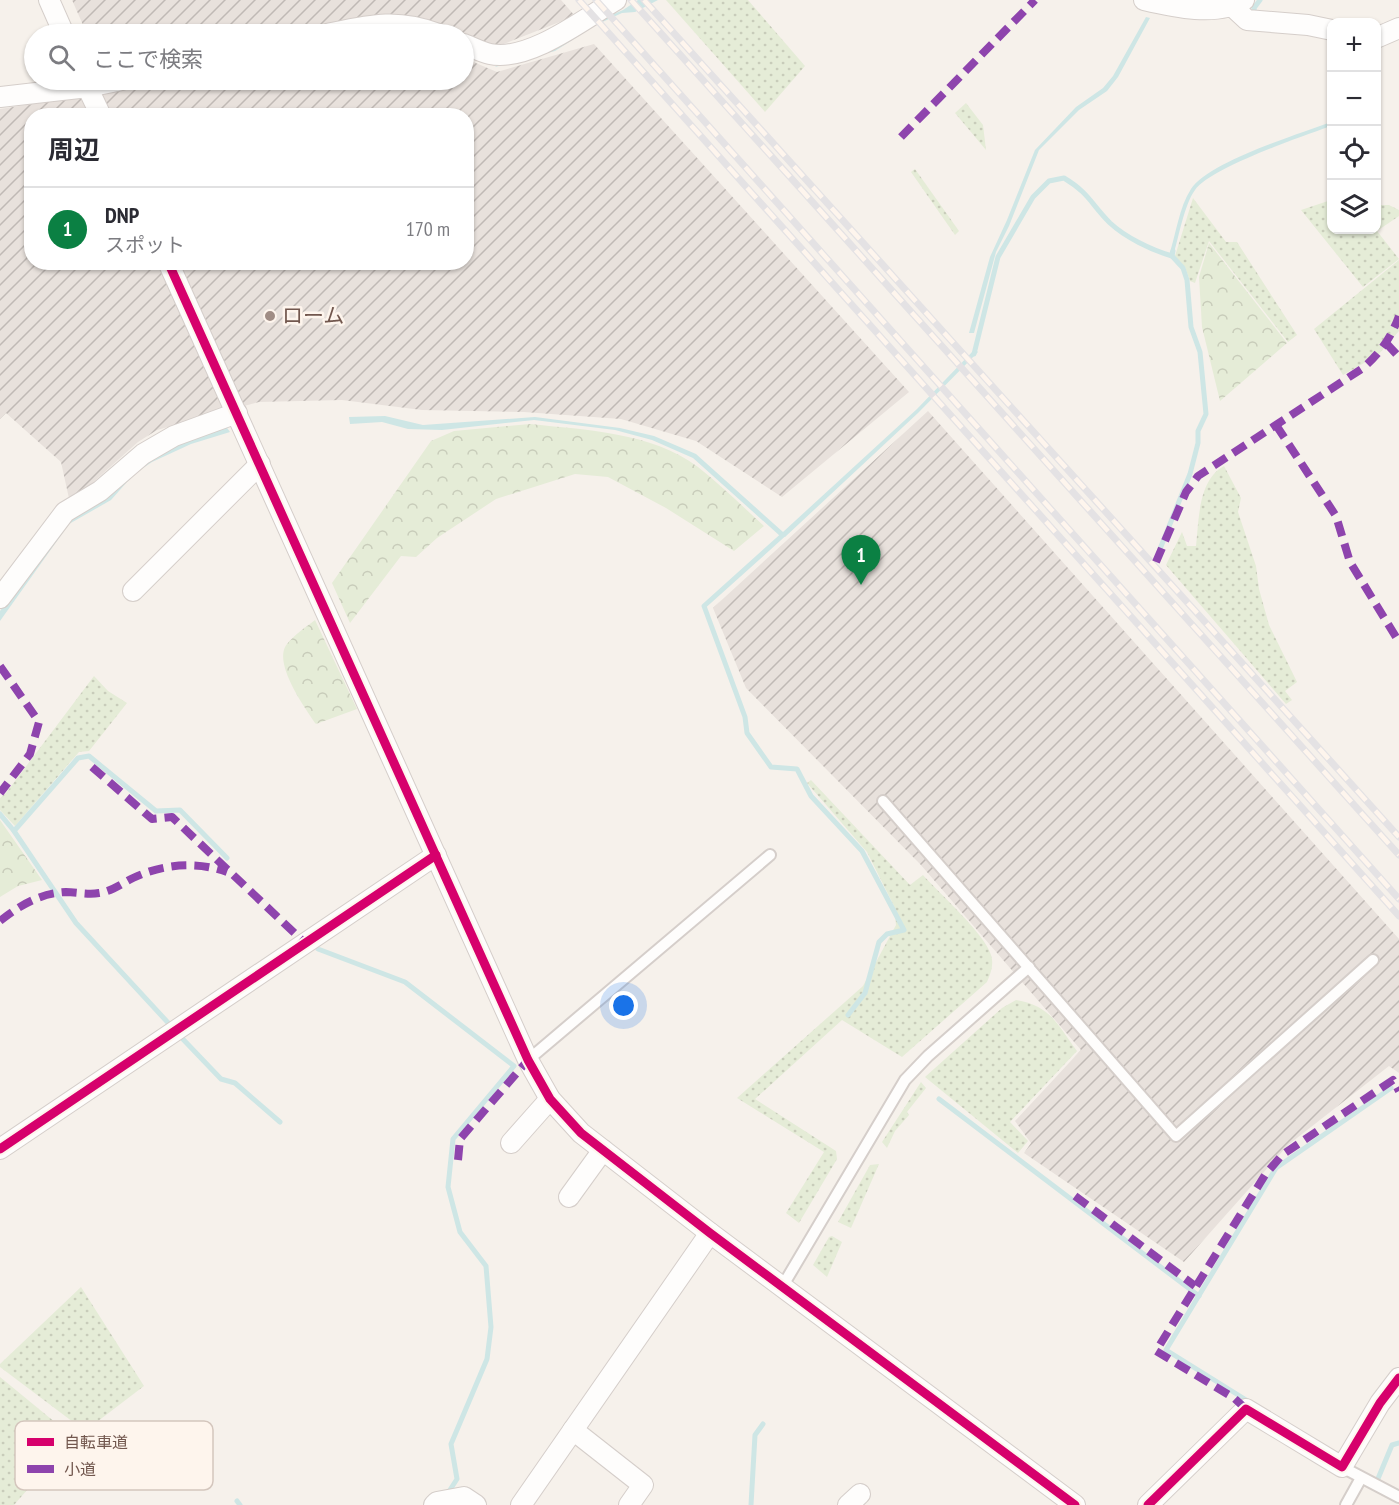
<!DOCTYPE html>
<html lang="ja">
<head>
<meta charset="utf-8">
<style>
  :root { --surface:#fff; --page:#f2f2f3; --text:#2b2b33; --muted:#7c7c81; --line:#e1e1e2; --accent:#0b8043 }
  body { margin:0; font-family:"PT Sans Narrow","Noto Sans JP",sans-serif; background:var(--page); color:var(--text) }
  .controls { position:absolute; right:18px; top:18px; display:grid; overflow:hidden; border-radius:12px; box-shadow:0 2px 4px #0004 }
  .controls button { width:54px; height:54px; display:grid; place-items:center; padding:0; border:0; border-bottom:2px solid var(--line); background:var(--surface); color:var(--text); font:30px sans-serif }
  .you { position:absolute; left:624px; top:1006px; width:21px; height:21px; margin:-15px; border:4px solid #fff; border-radius:50%; background:#1a73e8; box-shadow:0 0 0 9px #1a73e833 }
  .badge { display:grid; place-items:center; width:39px; height:39px; border-radius:50%; background:var(--accent); color:#fff; font-size:20px; font-weight:700 }
  .pin { position:absolute; translate:-50% -50px; filter:drop-shadow(0 2px 3px #0008) }
  .pin::after { content:''; position:absolute; top:32px; width:21px; height:18px; background:inherit; clip-path:polygon(0 0,100% 0,50% 100%) }
  .list { margin:0; padding:0; list-style:none }
  h2 { display:flex; justify-content:space-between; align-items:center; height:78px; margin:0; padding:0 24px; font-size:26px }
  h2 small { font-size:20px; font-weight:400; color:var(--muted) }
  .list li { display:grid; grid-template-columns:39px 1fr auto; gap:18px; align-items:center; box-sizing:border-box; height:84px; padding:0 24px; border-top:2px solid var(--line) }
  .list b { display:block; font-size:22px; white-space:nowrap }
  .list p { margin:0; font-size:20px; white-space:nowrap; color:var(--muted) }
  .list em { font-size:20px; font-style:normal; color:var(--muted) }
  .icon { flex:none; width:33px; height:33px; fill:none; stroke:currentColor; stroke-width:2; stroke-linecap:round; stroke-linejoin:round }
  .map { position:relative; flex:none; width:1399px; height:1505px; overflow:hidden }
  .search { position:absolute; background:var(--surface); box-shadow:0 2px 4px #0004; left:24px; top:24px; width:450px; height:66px; display:flex; align-items:center; gap:15px; box-sizing:border-box; padding:0 21px; border-radius:33px; color:var(--muted); font-size:22px }
  .panel { position:absolute; background:var(--surface); box-shadow:0 2px 4px #0004; left:24px; top:108px; width:450px; height:162px; border-radius:24px }
  .map>svg:first-child { display:block }
  .industrial { fill:url(#industrial-furrows); fill-rule:evenodd }
  .green { fill:url(#green-dots) }
  .forest { fill:url(#forest-crowns) }
  .water { fill:#cee6e5 }
  .lines { fill:none; stroke-linecap:round; stroke-linejoin:round }
  .stream { stroke:#cee6e5; stroke-width:5 }
  .service-casing { stroke:#d5ceca; stroke-width:14 }
  .minor-casing { stroke:#d5ceca; stroke-width:22 }
  .service { stroke:#fefdfc; stroke-width:10 }
  .minor { stroke:#fefdfc; stroke-width:20 }
  .rail-casing { stroke:#e4e2e4; stroke-width:7 }
  .rail { stroke:#fef5ed; stroke-width:4.5; stroke-dasharray:14; stroke-linecap:butt }
  .quiet { stroke:#8e44ad; stroke-width:8; stroke-dasharray:15 8; stroke-linecap:butt }
  .cycleway-casing { stroke:#fef5ed; stroke-width:13 }
  .cycleway { stroke:#d6006c; stroke-width:9 }
  .poi-dot { fill:#a08d85; stroke:#fef5ed; stroke-width:2 }
  .labels { text-anchor:middle; stroke-width:5; stroke-linejoin:round; paint-order:stroke }
  .poi-label { font-size:21px; fill:#72574e; stroke:#fef5ed; text-anchor:start }
  .key { fill:#fef5ed; stroke:#d4c6bd; stroke-width:1.5 }
  .key-label { font-size:16px; fill:#72574e }
</style>
</head>
<body>
<div class="map">
<svg width="1399" height="1505" viewBox="0 0 1399 1505">
  <defs>
    <pattern id="industrial-furrows" width="10" height="10" patternUnits="userSpaceOnUse" patternTransform="scale(1.5)"><rect width="10" height="10" fill="#e8e1dc"/><path d="M-1 1l2-2M0 10L10 0M9 11l2-2" fill="none" stroke="#c0b9b5"/></pattern>
    <pattern id="green-dots" width="8" height="8" patternUnits="userSpaceOnUse" patternTransform="scale(1.5)"><rect width="8" height="8" fill="#e5ecd7"/><path d="M2 2h.1M6 6h.1" fill="none" stroke="#c8ccba" stroke-width="1.8" stroke-linecap="round"/></pattern>
    <pattern id="forest-crowns" width="20" height="18" patternUnits="userSpaceOnUse" patternTransform="scale(1.5)"><rect width="20" height="18" fill="#e5ecd7"/><path d="M2 6a3 3 0 1 1 6 0M12 15a3 3 0 1 1 6 0" fill="none" stroke="#c8ccba"/></pattern>
  </defs>
  <rect width="100%" height="100%" fill="#f6f1eb"/>
  <g class="industrial">
    <polygon points="72,0 561,0 575,16 496,47 424,18 386,17 277,34 87,34"/>
    <path d="M594,44L909,392L782,497L696,441L621,419L524,412L422,410L342,400L259,402L157,430L138,442L70,503L61,462L6,413L0,419V109L104,93L162,80H464V58L497,72ZM32,116H466V262H32Z"/>
    <polygon points="928,411 1399,939 1399,1073 1389,1066 1288,1145 1184,1262 1024,1153 1031,1143 1015,1121 1081,1050 920,864 746,688 713,608"/>
  </g>
  <g class="green">
    <polygon points="666,0 748,0 805,66 765,112"/>
    <polygon points="966,103 983,125 986,150 955,113"/>
    <polygon points="915,169 959,231 955,235 911,172"/>
    <polygon points="1193,198 1226,242 1237,242 1297,335 1288,342 1209,241 1195,283 1190,281 1185,267 1175,256"/>
    <polygon points="1331,200 1332,230 1376,230 1377,205 1389,205 1399,210 1399,216 1377,231 1399,259 1363,287 1301,210"/>
    <polygon points="1399,260 1399,331 1378,355 1343,375 1314,329"/>
    <path d="M1224,466L1241,498L1238,512L1256,566L1259,589L1269,625L1297,682L1285,691L1292,700L1286,704L1166,565L1182,532L1187,546H1196C1199,520 1198,480 1224,466Z"/>
    <polygon points="94,676 108,691 127,703 89,751 79,752 15,826 0,810 0,798 6,793"/>
    <path d="M811,780L910,885L923,875C939,893 985,934 991,955C994,965 991,972 987,982L902,1057L842,1020L755,1099L836,1151L837,1159L799,1223L786,1213L824,1152L737,1098L863,986L896,925L894,906L867,852L807,783Z"/>
    <path d="M1016,1000C1051,1006 1057,1024 1077,1051L1010,1122L1028,1141L1018,1153L925,1077L1002,1008Z"/>
    <polygon points="921,1082 926,1088 907,1112 909,1115 895,1131 887,1148 882,1142"/>
    <polygon points="879,1164 851,1228 838,1222 870,1165"/>
    <polygon points="832,1236 842,1242 827,1277 813,1265 829,1237"/>
    <polygon points="81,1287 144,1386 85,1431 0,1367 0,1364"/>
    <polygon points="0,1377 73,1437 14,1505 0,1505"/>
  </g>
  <g class="forest">
    <polygon points="1209,243 1287,343 1220,401 1202,327 1199,277"/>
    <path d="M530,424C586,430 651,432 698,467C721,485 742,506 764,526L734,551L666,508L608,477L575,474L496,499L437,538L416,557L401,556L350,623L332,583L431,441L454,431Z"/>
    <path d="M315,620L357,709L316,724C305,708 272,662 287,644C294,635 306,627 315,620Z"/>
    <polygon points="0,820 42,880 18,886 0,897"/>
  </g>
  <g class="water">
    <polygon points="638,0 658,0 635,12 622,13 596,25 555,51 495,67 500,62 623,10"/>
    <polygon points="1146,17 1150,18 1118,77 1107,91 1079,110 1039,150 1009,226 996,252 974,333 969,333 990,257 1007,220 1035,150 1076,107 1103,88 1113,76"/>
    <path d="M1331,122V126C1303,136 1210,168 1195,190C1184,205 1179,237 1173,256L1169,255C1176,235 1179,207 1191,189C1208,162 1299,134 1331,122Z"/>
    <polygon points="975,349 978,352 918,413 785,537 780,536 693,458 652,440 615,430 534,420 442,430 408,429 382,422 350,424 349,417 385,416 423,425 535,417 620,428 654,436 696,454 783,532 917,409"/>
    <polygon points="225,425 230,432 191,444 152,462 134,474 111,500 69,524 0,621 0,611 61,527 153,456"/>
  </g>
  <g class="lines">
    <g class="stream">
      <polyline points="1255,16 1254,8 1260,0"/>
      <path d="M974,354L998,257L1033,197L1049,181L1064,178C1089,193 1091,204 1110,223C1125,237 1151,250 1172,256L1173,251"/>
      <polyline points="783,535 704,606 745,717 747,733 771,767 797,769 811,796 862,851 904,930 887,934 879,942 865,993 848,1015"/>
      <polyline points="1160,549 1190,474 1198,443 1198,431 1206,414 1200,352 1191,327 1187,280 1183,268 1172,256"/>
      <polyline points="0,814 14,831 78,758 89,756 156,811 180,810 227,858"/>
      <polyline points="14,831 76,923 172,1027"/>
      <polyline points="318,949 405,982 514,1066 453,1139 448,1187 460,1232 486,1266 491,1327 487,1359 451,1444 457,1479 448,1493"/>
      <polyline points="178,1034 221,1079 235,1083 280,1122"/>
      <polyline points="939,1099 1199,1296"/>
      <polyline points="1251,1403 1166,1350 1276,1168 1391,1088"/>
      <polyline points="1377,1481 1392,1445 1399,1443"/>
      <polyline points="237,1501 240,1505"/>
      <polyline points="751,1505 755,1435 763,1424"/>
    </g>
    <g class="service-casing">
      <g id="service">
        <polyline points="883,801 1176,1136 1373,960"/>
        <polyline points="528,1060 770,855"/>
        <polyline points="782,1287 905,1080 928,1056 1029,967"/>
        <polyline points="1342,1467 1399,1497"/>
        <polyline points="1346,1505 1361,1478"/>
      </g>
    </g>
    <g class="minor-casing">
      <g id="minor">
        <polyline points="49,0 64,34"/>
        <path d="M1144,0C1174,7 1217,17 1244,0"/>
        <polyline points="1233,7 1247,20 1308,25 1332,30"/>
        <path d="M327,34C370,25 396,18 439,34"/>
        <polyline points="1376,38 1399,28"/>
        <path d="M464,44C472,47 481,52 490,54C529,62 584,19 616,0"/>
        <polyline points="84,80 101,116"/>
        <polyline points="0,97 88,87 122,80"/>
        <polyline points="168,262 528,1060 550,1099 581,1133 710,1233 1075,1505"/>
        <polyline points="133,591 260,464"/>
        <polyline points="0,598 65,512 100,491 143,454 174,436 237,413"/>
        <polyline points="511,1143 550,1099"/>
        <polyline points="0,1149 436,855"/>
        <polyline points="569,1197 603,1150"/>
        <polyline points="573,1430 643,1485 629,1505"/>
        <polyline points="434,1505 437,1502 464,1497 476,1505"/>
        <polyline points="521,1505 710,1233"/>
        <polyline points="848,1505 860,1494"/>
        <polyline points="1148,1505 1246,1409 1342,1467 1380,1403 1399,1378"/>
      </g>
    </g>
    <use href="#service" class="service"/>
    <use href="#minor" class="minor"/>
    <g class="rail-casing">
      <g id="rail">
        <polyline points="579,0 1399,916"/>
        <polyline points="596,0 1399,899"/>
        <polyline points="631,0 1399,855"/>
        <polyline points="644,0 1399,837"/>
      </g>
    </g>
    <use href="#rail" class="rail"/>
    <g class="quiet">
      <polyline points="901,137 1035,0"/>
      <polyline points="1386,343 1399,357"/>
      <polyline points="1276,425 1336,516 1350,562 1399,642"/>
      <path d="M1156,562L1186,492L1198,476L1363,368C1380,353 1391,338 1399,316"/>
      <polyline points="0,666 39,722 30,754 0,793"/>
      <polyline points="92,767 152,819 172,817 305,943"/>
      <path d="M0,921C20,905 41,893 66,892C77,892 88,895 99,893C112,891 121,884 133,878C163,864 196,861 227,872"/>
      <polyline points="458,1160 460,1139 528,1060"/>
      <polyline points="1075,1196 1195,1286"/>
      <polyline points="1246,1409 1234,1398 1156,1351 1265,1175 1282,1155 1393,1080 1399,1091"/>
    </g>
    <g class="cycleway-casing">
      <g id="cycleway">
        <polyline points="168,262 528,1060 550,1099 581,1133 710,1233 1075,1505"/>
        <polyline points="0,1149 436,855"/>
        <polyline points="1148,1505 1246,1409 1342,1467 1380,1403 1399,1378"/>
      </g>
    </g>
    <use href="#cycleway" class="cycleway"/>
  </g>
  <circle class="poi-dot" cx="270" cy="316" r="6"/>
  <g class="labels">
    <g class="poi-label">
      <text x="282" y="323">ローム</text>
    </g>
  </g>
  <rect x="15" y="1421" width="198" height="69" rx="9" class="key"/>
  <rect x="27" y="1438" width="27" height="8" fill="#d6006c"/>
  <rect x="27" y="1465" width="27" height="8" fill="#8e44ad"/>
  <g class="key-label">
    <text x="64" y="1448">自転車道</text>
    <text x="64" y="1475">小道</text>
  </g>
</svg>
<div class="controls">
<button>+</button>
<button>−</button>
<button><svg class="icon" aria-label="locate" viewBox="0 0 24 24"><circle cx="12" cy="12" r="6"/><path d="M12 2v4M12 18v4M2 12h4M18 12h4"/></svg></button>
<button><svg class="icon" aria-label="layers" viewBox="0 0 24 24"><path d="M12 4l9 5-9 5-9-5zM3 14l9 5 9-5"/></svg></button>
</div>
<div class="you"></div>
<div class="pin badge" style="left:861px;top:585px">1</div>
<div class="search"><svg class="icon" aria-label="search" viewBox="0 0 24 24"><circle cx="10" cy="10" r="6"/><path d="M15 15l6 6"/></svg>ここで検索</div>
<section class="panel">
<h2>周辺<small></small></h2>
<ul class="list">
<li><span class="badge">1</span><div><b>DNP</b><p>スポット</p></div><em>170 m</em></li>
</ul>
</section>
</div>
</body>
</html>
